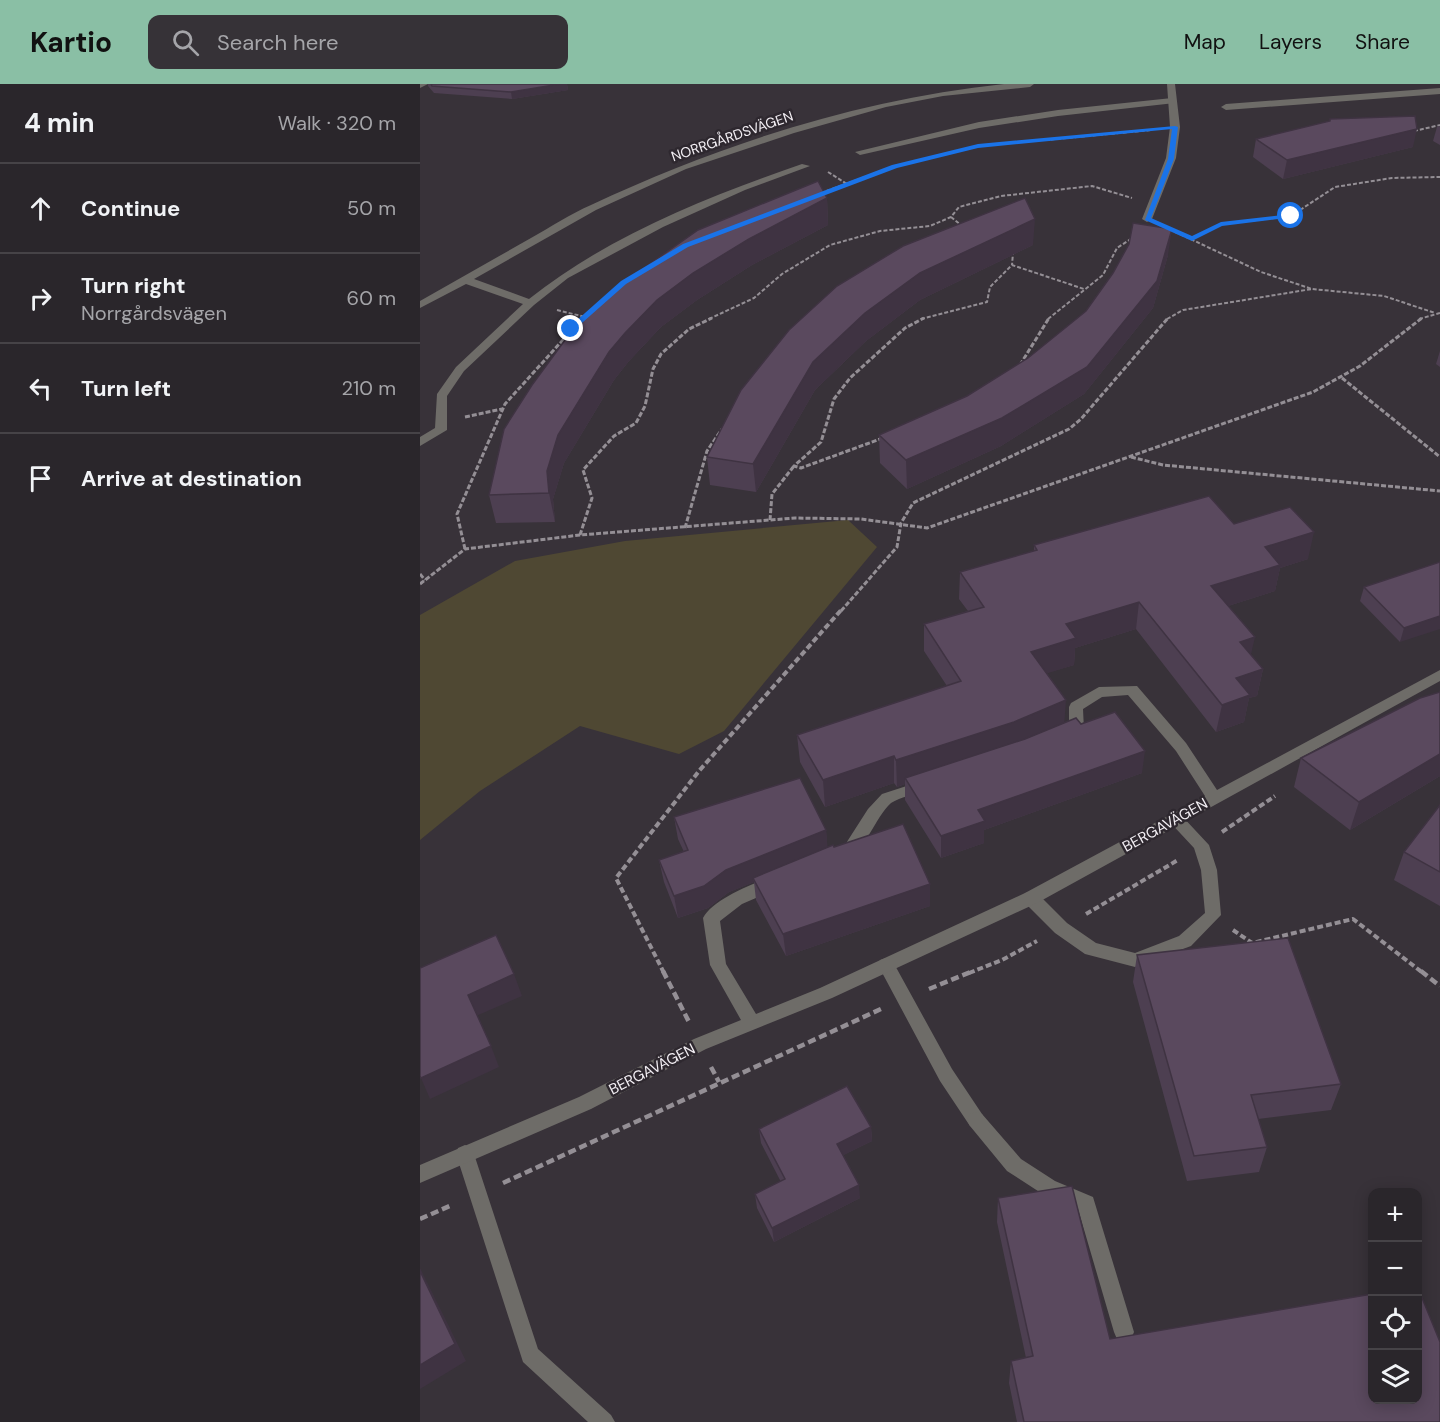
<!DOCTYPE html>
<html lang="en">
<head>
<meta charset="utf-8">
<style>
  :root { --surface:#2a262b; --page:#363237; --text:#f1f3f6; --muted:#a5a5a9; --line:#464347; --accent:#8abfa5 }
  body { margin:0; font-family:"DM Sans",sans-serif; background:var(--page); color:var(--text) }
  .controls { position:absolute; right:18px; bottom:18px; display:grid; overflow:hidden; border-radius:12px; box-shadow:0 3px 15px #0003 }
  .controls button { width:54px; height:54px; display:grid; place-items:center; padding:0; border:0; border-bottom:2px solid var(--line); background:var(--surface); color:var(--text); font:30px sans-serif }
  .stop { position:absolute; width:18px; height:18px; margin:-14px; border:4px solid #1a73e8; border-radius:50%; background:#fff }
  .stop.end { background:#1a73e8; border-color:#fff; box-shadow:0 2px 6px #0008 }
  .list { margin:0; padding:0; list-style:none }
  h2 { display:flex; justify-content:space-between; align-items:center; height:78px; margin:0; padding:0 24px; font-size:26px }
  h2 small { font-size:20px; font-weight:400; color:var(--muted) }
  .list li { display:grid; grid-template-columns:39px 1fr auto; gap:18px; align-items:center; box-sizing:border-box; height:90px; padding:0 24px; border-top:2px solid var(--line) }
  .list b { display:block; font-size:22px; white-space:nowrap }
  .list p { margin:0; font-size:20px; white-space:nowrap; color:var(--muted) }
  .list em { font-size:20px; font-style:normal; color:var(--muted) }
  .icon { flex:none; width:33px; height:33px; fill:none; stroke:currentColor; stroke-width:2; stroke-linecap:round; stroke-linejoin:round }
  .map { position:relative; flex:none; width:1020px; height:1338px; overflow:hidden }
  header { display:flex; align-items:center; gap:36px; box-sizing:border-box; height:84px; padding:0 30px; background:var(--accent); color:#111 }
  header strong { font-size:28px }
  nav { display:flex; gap:33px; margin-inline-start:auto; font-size:21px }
  .search { width:420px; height:54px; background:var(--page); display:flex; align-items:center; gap:15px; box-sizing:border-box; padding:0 21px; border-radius:12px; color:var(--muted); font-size:22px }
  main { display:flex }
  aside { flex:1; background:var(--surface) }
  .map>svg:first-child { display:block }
  .green { fill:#4f4833 }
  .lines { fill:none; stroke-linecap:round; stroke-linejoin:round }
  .path-far3 { stroke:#948f95; stroke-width:2; stroke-dasharray:4 2; stroke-linecap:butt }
  .path-far2 { stroke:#948f95; stroke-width:3; stroke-dasharray:5 2; stroke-linecap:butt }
  .path-far1 { stroke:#948f95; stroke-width:4; stroke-dasharray:6 3; stroke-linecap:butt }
  .path { stroke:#948f95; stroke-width:4.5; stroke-dasharray:8 4; stroke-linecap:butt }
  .service { fill:#6e6c68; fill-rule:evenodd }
  .minor { fill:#6e6c68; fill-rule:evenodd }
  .wall { fill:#4d3f51 }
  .shaded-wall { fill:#3f3342 }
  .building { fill:#5a495e; stroke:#3f3342; stroke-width:1.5 }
  .route { fill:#1a73e8 }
  .labels { text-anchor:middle; stroke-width:5; stroke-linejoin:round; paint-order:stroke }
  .far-street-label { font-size:14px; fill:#f3eff4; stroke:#2e282f }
  .street-label { font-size:15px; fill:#f3eff4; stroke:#2e282f }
</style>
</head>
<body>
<header>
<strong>Kartio</strong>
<div class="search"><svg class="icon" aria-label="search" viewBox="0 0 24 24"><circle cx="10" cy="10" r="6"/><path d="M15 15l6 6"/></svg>Search here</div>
<nav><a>Map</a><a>Layers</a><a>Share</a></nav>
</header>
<main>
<aside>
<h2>4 min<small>Walk · 320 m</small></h2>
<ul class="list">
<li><svg class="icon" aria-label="ahead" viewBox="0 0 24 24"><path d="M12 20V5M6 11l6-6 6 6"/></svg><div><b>Continue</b></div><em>50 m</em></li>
<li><svg class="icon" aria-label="right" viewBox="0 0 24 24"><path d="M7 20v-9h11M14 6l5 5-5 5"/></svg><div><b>Turn right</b><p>Norrgårdsvägen</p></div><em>60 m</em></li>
<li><svg class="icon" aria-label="left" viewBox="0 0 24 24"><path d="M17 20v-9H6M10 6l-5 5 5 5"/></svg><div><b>Turn left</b></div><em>210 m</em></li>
<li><svg class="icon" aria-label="arrive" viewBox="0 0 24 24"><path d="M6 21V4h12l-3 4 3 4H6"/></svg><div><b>Arrive at destination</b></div></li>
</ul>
</aside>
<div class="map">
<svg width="1020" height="1338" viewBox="0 0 1020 1338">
  <rect width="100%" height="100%" fill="#383239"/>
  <polygon class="green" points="428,436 457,463 304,647 259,670 160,642 60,707 0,756 0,531 95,477 205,457"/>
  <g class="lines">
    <g class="path-far3">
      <polyline points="994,47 1020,41"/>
      <polyline points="625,56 731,46"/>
      <polyline points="408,88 427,100"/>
      <polyline points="401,109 456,89"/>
      <polyline points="531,133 542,142"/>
      <polyline points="749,145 841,188 892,205 964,212 1015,229"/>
      <polyline points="772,155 801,140 871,132 915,103 972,94 1020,93"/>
      <polyline points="591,168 593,169 592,181"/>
      <polyline points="137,226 165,233"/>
      <polyline points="169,229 209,195"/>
      <polyline points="289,235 334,214 362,190 410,161 460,147 510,142 531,133 539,123 581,112 672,102 712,114"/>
      <polyline points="501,235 567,218 570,203 592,181 664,205"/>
      <polyline points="628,235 683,191 697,164 714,153"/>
      <polyline points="747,235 763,226 892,205"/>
      <polyline points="999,235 1020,229"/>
    </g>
    <g class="path-far2">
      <polyline points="600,281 629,234"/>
      <polyline points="922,294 1020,373"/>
      <polyline points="45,333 82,325"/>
      <polyline points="463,354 381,384 374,382 401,358 414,315 430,294 485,244 504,234"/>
      <polyline points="711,373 743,381 1020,407"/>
      <polyline points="350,436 352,410 374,382"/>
      <polyline points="265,444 287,367 302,345"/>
      <polyline points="160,451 172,414 163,386 194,352 216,339 225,322 233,285 241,270 269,245 292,234"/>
      <polyline points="45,465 37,430 85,320 161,236"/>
      <polyline points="0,490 5,496"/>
      <polyline points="0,500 45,465 160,451 375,434 441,435 507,444 893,308 940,282 1002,234"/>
      <polyline points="421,527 477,463 481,439 493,419 649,345 661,335 748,234"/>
    </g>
    <g class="path-far1">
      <polyline points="802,748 855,712"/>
      <polyline points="666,830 758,776"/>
      <polyline points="813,846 832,859 933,835 1003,889"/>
      <polyline points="244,889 196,794 279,687 422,525"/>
      <polyline points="549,889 582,876 617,857"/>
    </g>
    <g class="path">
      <polyline points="243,887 269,938"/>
      <polyline points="1001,887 1020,902"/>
      <polyline points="509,905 553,887"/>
      <polyline points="291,983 299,998"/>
      <polyline points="83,1099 461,925"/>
      <polyline points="0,1135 32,1121"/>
    </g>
    <g class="service">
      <polygon points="1020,4 1020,10 806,26 801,23 806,20"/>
      <polygon points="752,14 755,15 755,19 638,32 559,44 440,71 435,68 559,38 638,26"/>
      <polygon points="755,729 761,731 789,761 797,786 801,831 771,862 715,883 665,870 635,849 605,819 603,814 605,809 611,808 617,809 647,839 676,859 715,869 759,852 785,829 781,786 774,764 747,735 749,731"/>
      <polygon points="466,874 472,876 532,985 562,1030 565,1036 562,1042 556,1044 550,1042 520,997 458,881 460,876"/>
      <polygon points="45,1061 52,1064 54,1070 118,1265 191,1331 195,1338 168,1338 103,1278 36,1070 38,1064"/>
    </g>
    <g class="minor">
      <polygon points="0,0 8,0 0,4"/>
      <path d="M584,0H614L610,3L523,12L466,23L374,49L266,85L176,126L54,195L109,215C188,152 287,113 382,80L390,82L325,106L243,143L148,194L114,221L44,287L27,312V346L0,362V353L15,344L17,310L36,283L103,220L46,200L0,224V217C37,196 74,175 111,154C131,143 150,130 171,121C301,60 441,15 584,0Z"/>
      <polygon points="747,0 755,0 760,43 756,74 732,135 727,138 722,135 746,74 750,43"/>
      <path d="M1020,586V597L617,819L412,914L286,965L171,1025L0,1099V1081L159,1013L274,955L321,936L290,881L283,834C293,815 333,799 353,793L359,794L361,799L359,804L322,820L300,837L306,880L336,930L400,904L605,809L785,712L756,667L708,611L682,613L663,625L664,646L662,650L648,654L643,653L641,649L643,645L649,643V623L651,619L679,603L717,602L766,659L797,706Z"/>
      <path d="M502,697L507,699L510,703L507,707C497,710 480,713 471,719C455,732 440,781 419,774L417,770L423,764L448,725L462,710Z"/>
      <polygon points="556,1028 562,1030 601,1075 635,1097 673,1113 714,1248 711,1255 704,1258 697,1255 694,1248 658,1125 621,1109 587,1087 550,1042 547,1036 550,1030"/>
    </g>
  </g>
  <g class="wall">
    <polygon points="8,0 147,0 148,6 92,15 14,9 8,2"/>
    <polygon points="1020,42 1020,61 1013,57 1017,43"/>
    <polygon points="836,55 993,63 863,95 833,73"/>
    <polygon points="407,114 408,141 332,181 277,216 241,243 209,277 194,296 144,379 133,415 135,438 76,439 69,411 84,345"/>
    <polygon points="613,161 500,216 446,257 395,306 336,408 290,401 287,373 417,202"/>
    <polygon points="748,171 733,224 664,310 581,362 487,405 460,379 459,351 547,312 608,274"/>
    <polygon points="1020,267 1020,283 1016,280"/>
    <polygon points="814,440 888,475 860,484 855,507 808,522 831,571 843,585 837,612 829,614 824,638 796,648 716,545 655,564 654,581 626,589 644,638 661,640 722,689 564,746 564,759 521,774 485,716 485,700 477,703 474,699 405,723 380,678 377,651 527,602 504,567 504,540 548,527 539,515 540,488 614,467 614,461"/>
    <polygon points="1020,478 980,558 940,517 944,503"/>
    <polygon points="1020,608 1020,692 930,746 874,703 881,674"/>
    <polygon points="1020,721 1020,822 974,796 984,768"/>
    <polygon points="254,733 406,746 407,763 414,763 510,800 510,822 366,872 336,816 334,798 309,808 288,824 258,834 244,798 239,776 264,768 258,755"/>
    <polygon points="717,871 921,1000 911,1026 838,1035 847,1063 839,1088 767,1097 713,898"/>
    <polygon points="451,1043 452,1057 423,1071 440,1114 354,1158 337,1124 335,1110 361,1098 341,1059 339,1045"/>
    <polygon points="578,1114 690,1255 1020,1338 597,1338 589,1299 591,1277 606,1274 577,1138"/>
  </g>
  <g class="shaded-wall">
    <polygon points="140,0 147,0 148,6 92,15 91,8"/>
    <polygon points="997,45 993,63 863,95 867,76"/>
    <polygon points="407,114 408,141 332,181 277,216 241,243 209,277 194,296 144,379 133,415 135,438 129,409 127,387 138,351 189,268 205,249 237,216 273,189 329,155"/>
    <polygon points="615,135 613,161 500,216 446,257 395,306 336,408 333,380 393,278 445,229 500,189"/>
    <polygon points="752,145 748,171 733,224 664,310 581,362 487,405 486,376 582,334"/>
    <polygon points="894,448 888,475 860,484 855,507 786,529 791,502 845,463"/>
    <polygon points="719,518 716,545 655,564 654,581 609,595 611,568 646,540"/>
    <polygon points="1020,532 1020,545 980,558 984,544"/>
    <polygon points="835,553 829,579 820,558"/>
    <polygon points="843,585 837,612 829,614 824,638 796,648 802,621 816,594"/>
    <polygon points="646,616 644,643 485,694 485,700 477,703 476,676"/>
    <polygon points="725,667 722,689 564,746 564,759 521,774 521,752 558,726"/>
    <polygon points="1020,670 1020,692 930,746 939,718"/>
    <polygon points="474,672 474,699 405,723 403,696"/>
    <polygon points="406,746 408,768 333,794 334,798 309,808 288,824 258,834 254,812 306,786"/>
    <polygon points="510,800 510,822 366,872 363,850"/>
    <polygon points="94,890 102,912 56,932 48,911"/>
    <polygon points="71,962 79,983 10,1015 1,994"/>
    <polygon points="451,1043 452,1057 418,1074 417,1060"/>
    <polygon points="439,1101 440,1114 354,1158 352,1144"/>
    <polygon points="0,1184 46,1277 0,1305"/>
  </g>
  <g class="building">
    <polygon points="11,0 140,0 91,8 12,2"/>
    <polygon points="995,32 997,45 867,76 836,55 910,37 910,35"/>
    <polygon points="398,97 407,114 329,155 273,189 237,216 205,249 189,268 138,351 127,387 129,409 69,411 84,345 112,301 159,237 207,196 278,146"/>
    <polygon points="605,114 615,135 500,189 445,229 393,278 333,380 287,373 321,306 369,246 417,202 483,162"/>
    <polygon points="713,139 752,145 737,197 667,283 582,334 486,376 459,351 547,312 608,274 666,227 693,189 709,160"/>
    <polygon points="789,412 814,440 870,423 894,448 845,463 860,481 791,502 835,553 820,558 843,585 816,594 830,611 802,621 719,518 646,540 656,554 611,568 646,616 594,638 476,676 474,672 403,696 377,651 541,597 504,540 564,523 540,488 617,466 614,461"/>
    <polygon points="1020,478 1020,532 984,544 944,503"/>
    <polygon points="1020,608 1020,670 939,718 881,674 1000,614"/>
    <polygon points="695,628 725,667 558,726 565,737 521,752 485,694 605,655 656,634 661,640"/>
    <polygon points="380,694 406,746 306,786 284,802 254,812 239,776 268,766 254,733"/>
    <polygon points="1020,721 1020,788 984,768"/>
    <polygon points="483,740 510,800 363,850 333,794 413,761 414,763"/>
    <polygon points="76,851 94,890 48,911 71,962 1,994 0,992 0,884"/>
    <polygon points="868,854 921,1000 831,1011 847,1063 774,1072 717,871"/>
    <polygon points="427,1002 451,1043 417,1060 439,1101 352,1144 335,1110 365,1095 339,1045"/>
    <polygon points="652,1102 690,1255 952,1210 952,1316 998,1316 998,1204 1020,1258 1020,1338 604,1338 591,1277 613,1272 578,1114"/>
    <polygon points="0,1187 35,1260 0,1281"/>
  </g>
  <polygon class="route" points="755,42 758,43 754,75 731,134 772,152 801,138 871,130 874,133 802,142 772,157 725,136 748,75 752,45 558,64 477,84 268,163 206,200 154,246 147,245 201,197 263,160 472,81 558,60"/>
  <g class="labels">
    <g class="far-street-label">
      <text transform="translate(312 52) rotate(-19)" y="5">NORRGÅRDSVÄGEN</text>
    </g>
    <g class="street-label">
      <text transform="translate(745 741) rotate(-29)" y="5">BERGAVÄGEN</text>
      <text transform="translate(232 985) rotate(-27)" y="5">BERGAVÄGEN</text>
    </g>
  </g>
</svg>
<div class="controls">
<button>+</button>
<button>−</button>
<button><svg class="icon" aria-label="locate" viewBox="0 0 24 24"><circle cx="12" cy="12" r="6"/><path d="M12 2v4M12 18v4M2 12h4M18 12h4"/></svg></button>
<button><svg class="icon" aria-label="layers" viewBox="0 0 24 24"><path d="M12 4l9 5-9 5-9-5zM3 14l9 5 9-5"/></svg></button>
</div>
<div class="stop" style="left:871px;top:132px"></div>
<div class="stop end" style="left:151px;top:245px"></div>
</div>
</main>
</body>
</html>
